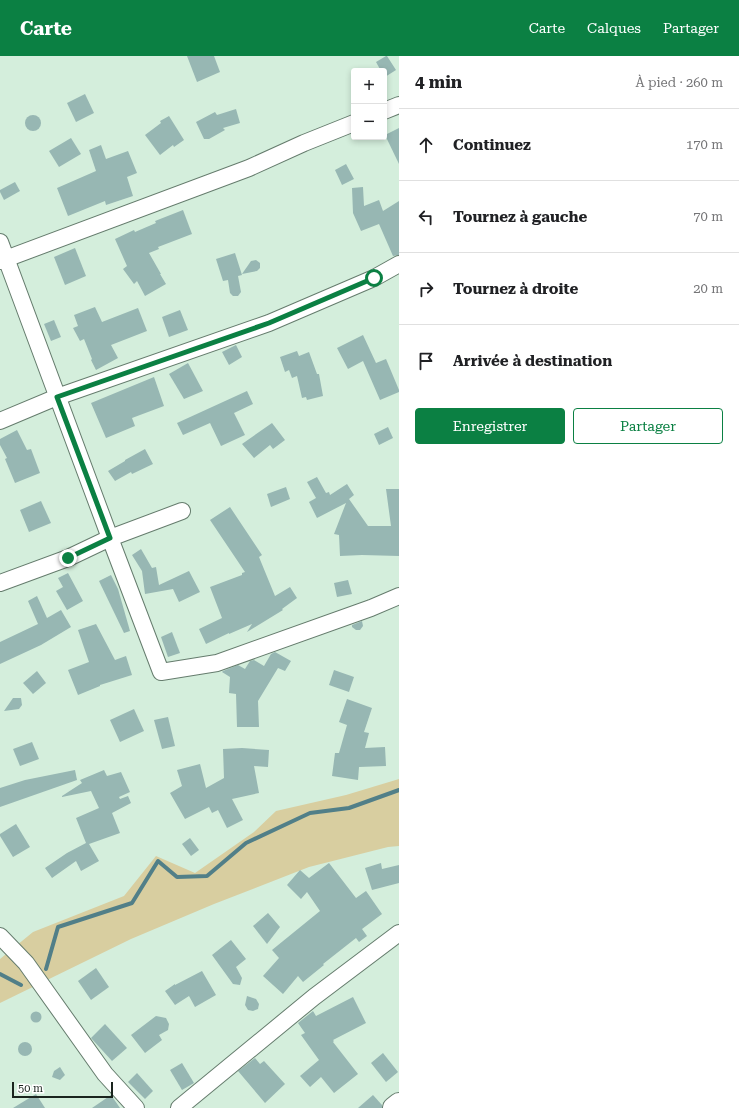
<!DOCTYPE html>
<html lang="fr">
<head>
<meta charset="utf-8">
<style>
  :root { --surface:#fff; --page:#f6f6f6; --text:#202124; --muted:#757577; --line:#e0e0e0; --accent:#0b8043 }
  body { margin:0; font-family:"Roboto Serif",serif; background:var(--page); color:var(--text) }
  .controls { position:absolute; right:12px; top:12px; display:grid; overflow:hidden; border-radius:4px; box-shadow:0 2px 6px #0003 }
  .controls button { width:36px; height:36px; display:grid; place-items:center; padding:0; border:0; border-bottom:1px solid var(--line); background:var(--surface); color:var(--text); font:20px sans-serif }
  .scale { position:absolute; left:12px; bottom:10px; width:101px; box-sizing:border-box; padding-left:4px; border:2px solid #1a241e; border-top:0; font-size:11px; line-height:14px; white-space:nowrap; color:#1a241e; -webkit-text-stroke:3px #fff; paint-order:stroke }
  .stop { position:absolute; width:12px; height:12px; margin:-9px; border:3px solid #0b8043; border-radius:50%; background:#fff }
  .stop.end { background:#0b8043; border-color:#fff; box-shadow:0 1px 4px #0008 }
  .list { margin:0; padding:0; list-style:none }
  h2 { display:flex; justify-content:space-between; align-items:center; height:52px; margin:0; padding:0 16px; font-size:17px }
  h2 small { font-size:13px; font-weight:400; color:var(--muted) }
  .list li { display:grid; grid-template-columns:26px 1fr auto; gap:12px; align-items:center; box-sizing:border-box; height:72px; padding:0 16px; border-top:1px solid var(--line) }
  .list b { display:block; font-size:15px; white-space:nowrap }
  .list em { font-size:13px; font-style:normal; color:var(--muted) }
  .actions { display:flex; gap:8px; padding:12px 16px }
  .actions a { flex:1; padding:9px 0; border:1px solid var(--accent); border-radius:4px; text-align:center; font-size:14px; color:var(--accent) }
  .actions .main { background:var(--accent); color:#fff }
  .icon { flex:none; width:22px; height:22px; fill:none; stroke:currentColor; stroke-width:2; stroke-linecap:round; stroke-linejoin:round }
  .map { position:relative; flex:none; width:399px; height:1052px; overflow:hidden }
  header { display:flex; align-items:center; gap:24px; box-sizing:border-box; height:56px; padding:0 20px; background:var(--accent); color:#fff }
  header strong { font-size:19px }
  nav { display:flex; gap:22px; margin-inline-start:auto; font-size:14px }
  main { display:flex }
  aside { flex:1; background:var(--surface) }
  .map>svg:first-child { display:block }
  .green { fill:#d8cea0 }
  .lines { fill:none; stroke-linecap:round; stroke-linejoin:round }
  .stream { stroke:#517f88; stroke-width:4 }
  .building { fill:#97b7b3 }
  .street-casing { stroke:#657c6d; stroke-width:18 }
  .highway-casing { stroke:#657c6d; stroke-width:24 }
  .street { stroke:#fff; stroke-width:16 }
  .highway { stroke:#fff; stroke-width:22 }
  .route { stroke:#0b8043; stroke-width:5 }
</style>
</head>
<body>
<header>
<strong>Carte</strong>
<nav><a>Carte</a><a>Calques</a><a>Partager</a></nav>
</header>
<main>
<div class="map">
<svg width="399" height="1052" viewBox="0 0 399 1052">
  <rect width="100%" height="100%" fill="#d4eedc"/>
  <polygon class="green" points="399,723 399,790 388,791 309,811 214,848 131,883 0,947 0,903 33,876 124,840 156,800 195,817 254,776 276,755 346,739"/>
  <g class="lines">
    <g class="stream">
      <polyline points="46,913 58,871 132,847 158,805 177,821 207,820 246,787 310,757 349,752 399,734"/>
      <polyline points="0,918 21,929"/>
    </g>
  </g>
  <g class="building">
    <polygon points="187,0 214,0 220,16 197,26"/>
    <polygon points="386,0 387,0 396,14 385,21 384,15 381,15 376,6"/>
    <polygon points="85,38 94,57 76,66 67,47"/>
    <polygon points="236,53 240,67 223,72 225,74 209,83 204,83 196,66 215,56 217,59"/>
    <circle cx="33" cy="67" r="8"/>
    <polygon points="169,60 184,84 174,91 173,89 160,99 145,79 161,67 160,65"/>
    <polygon points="399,72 399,108 385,79"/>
    <polygon points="71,82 81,98 59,111 49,95"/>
    <polygon points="101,89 106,103 128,95 137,117 127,121 133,140 106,149 105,145 68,160 57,132 96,115 89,94"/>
    <polygon points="346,108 354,123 342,129 335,114"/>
    <polygon points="15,126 20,135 4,144 0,136 0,134"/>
    <polygon points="363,131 364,150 379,144 383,155 399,145 399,199 393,200 379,168 361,175 353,157 352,132"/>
    <polygon points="183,154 192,178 158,191 159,193 149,197 161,218 160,218 166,228 145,240 137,225 134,228 123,213 127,210 115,183 134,174 135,176 156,167 155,165"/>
    <polygon points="75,192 86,220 65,229 54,201"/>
    <polygon points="235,197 242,219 238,220 241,236 238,240 233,240 230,237 228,224 223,225 216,203"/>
    <polygon points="256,204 260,207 260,212 257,215 242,218 251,205"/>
    <polygon points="95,251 102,266 138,252 147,275 111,289 118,302 96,314 91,304 92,303 84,283 80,285 73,272 78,270 74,259"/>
    <polygon points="180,254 188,274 169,281 162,261"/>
    <polygon points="54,264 61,281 51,285 44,268"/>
    <polygon points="363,279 376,307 386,303 399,334 399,336 380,344 363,305 348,313 337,292"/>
    <polygon points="236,289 242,301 229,309 222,296"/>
    <polygon points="297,295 299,300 309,296 317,318 319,318 323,340 307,344 306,341 302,342 297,320 292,322 289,314 285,316 280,301"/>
    <polygon points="188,307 203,335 184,343 169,318"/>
    <polygon points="154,321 164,350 132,362 135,370 106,382 91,347"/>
    <polygon points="247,335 253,348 234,357 245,379 221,390 210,367 183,379 177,367"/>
    <polygon points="272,367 285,384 273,393 270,389 254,402 242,388"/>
    <polygon points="388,371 393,382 379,389 374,378"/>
    <polygon points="17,374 27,394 31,393 40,417 15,427 5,403 7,402 0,389 0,383"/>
    <polygon points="145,393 153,408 132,418 131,416 115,425 108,415 125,405 125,404"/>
    <polygon points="317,421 326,437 329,436 330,439 347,428 354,439 349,443 368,470 391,470 386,433 399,433 399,500 362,499 340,500 339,479 334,478 346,447 317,462 309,446 316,442 307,426"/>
    <polygon points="286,431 290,443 271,451 267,438"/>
    <polygon points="41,445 51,467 29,476 20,454"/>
    <polygon points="230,451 262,499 259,501 275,540 290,531 297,542 282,553 283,554 247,576 252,568 229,578 229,577 206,588 199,573 222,562 210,531 242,519 242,517 245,516 210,464"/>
    <polygon points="141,493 152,512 156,511 159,529 189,515 200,536 179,546 173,533 145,538 142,515 132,499"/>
    <polygon points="68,517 83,545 67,554 56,535 63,531 58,522"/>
    <polygon points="111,519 118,533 130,575 124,577 99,525"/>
    <polygon points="348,524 352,538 337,541 334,527"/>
    <polygon points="37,540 47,562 61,554 71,571 41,589 0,608 0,586 38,568 28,545"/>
    <polygon points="362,565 363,570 360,574 356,574 352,571 352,569"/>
    <polygon points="96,568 115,604 126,600 132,619 100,629 100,630 78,639 68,614 89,606 78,574"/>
    <polygon points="172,576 180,597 168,601 161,581"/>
    <polygon points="275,596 291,605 285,615 278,612 258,645 259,671 237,671 236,638 229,637 230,621 222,616 223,615 238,609 245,613 250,605 254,604 264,610 271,598"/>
    <polygon points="334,614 354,621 349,636 329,629"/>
    <polygon points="37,615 46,627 33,638 23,627"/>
    <polygon points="13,642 21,642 22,649 19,653 4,655"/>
    <polygon points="347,643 372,652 364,676 369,677 365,692 385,691 386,710 359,711 358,724 332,720 335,697 339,697 347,669 339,666"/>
    <polygon points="134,653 144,675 120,686 110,664"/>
    <polygon points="168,661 175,690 162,693 154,664"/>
    <polygon points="32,686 39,703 20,710 13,693"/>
    <polygon points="242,692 269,694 268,711 254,710 259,737 232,743 243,764 227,772 218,754 212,757 209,751 185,763 170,737 182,730 177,714 200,708 206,732 224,722 223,693"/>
    <polygon points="75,714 77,724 0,751 0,732 25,724"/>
    <polygon points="104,714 107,720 121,716 130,736 119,741 120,743 128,740 131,747 112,757 120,777 89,788 99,805 81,815 76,805 52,822 45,812 67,797 86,787 76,762 99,752 91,735 62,741 62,740 82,727 80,724"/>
    <polygon points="16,768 30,791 13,801 0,780 0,778"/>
    <polygon points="190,782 199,794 191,800 182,788"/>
    <polygon points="329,807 356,842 366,835 382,858 362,873 367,880 359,886 356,882 323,908 324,909 303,926 298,920 283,938 263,920 279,902 272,894 320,855 307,836 301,843 287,829 300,814 309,822"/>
    <polygon points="381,807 382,813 399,809 399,827 372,834 365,812"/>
    <polygon points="268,857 280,871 267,888 253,870"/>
    <polygon points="231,884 246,903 236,911 242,922 240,929 233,928 212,899"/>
    <polygon points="96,912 109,931 91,944 78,925"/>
    <polygon points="202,915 216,939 195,951 189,940 175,949 165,935 175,928 175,929"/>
    <polygon points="247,940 256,943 259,948 258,953 253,955 248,954 245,949"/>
    <polygon points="353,941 366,967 333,984 334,985 333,986 358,1018 334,1037 321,1021 310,1031 300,1020 319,1004 301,979 305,977 298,967 313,955 316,960"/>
    <circle cx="36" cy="961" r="5.5"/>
    <polygon points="156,960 166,962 169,968 168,974 159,979 162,984 145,997 131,979"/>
    <polygon points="105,968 127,992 112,1005 91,982"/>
    <circle cx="25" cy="993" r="7"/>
    <polygon points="383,997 398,1016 386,1026 371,1007"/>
    <polygon points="255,1002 260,1008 264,1005 285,1028 265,1047 238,1015"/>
    <polygon points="182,1007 194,1027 182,1034 170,1014"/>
    <polygon points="60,1011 65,1019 60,1024 52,1021 54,1015"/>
    <polygon points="137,1017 153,1035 145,1043 128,1026"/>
    <polygon points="36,1038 45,1052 13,1052"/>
    <polygon points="111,1039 120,1052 92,1052"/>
    <polygon points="373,1039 382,1049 382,1052 358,1052"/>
  </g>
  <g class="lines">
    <g class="street-casing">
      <g id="street">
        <polyline points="384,55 399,49"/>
        <polyline points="0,186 110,482 161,616 217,607 371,552 399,540"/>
        <polyline points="0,205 249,112 304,87 354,67"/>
        <polyline points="0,365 57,341 269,267 374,222 399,208"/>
        <polyline points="0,527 68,502 110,482 182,455"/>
        <polyline points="0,880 26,907 105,1018 136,1052"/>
        <polyline points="179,1052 314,941 399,877"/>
      </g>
    </g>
    <g class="highway-casing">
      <polyline id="highway" points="394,1052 399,1048"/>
    </g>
    <use href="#street" class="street"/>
    <use href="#highway" class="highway"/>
  </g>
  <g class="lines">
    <polyline class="route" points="68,502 110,482 57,341 269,267 374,222"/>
  </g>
</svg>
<div class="controls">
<button>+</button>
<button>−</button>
</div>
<div class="scale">50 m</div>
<div class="stop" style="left:374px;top:222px"></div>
<div class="stop end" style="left:68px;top:502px"></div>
</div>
<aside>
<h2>4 min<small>À pied · 260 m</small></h2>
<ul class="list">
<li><svg class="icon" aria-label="ahead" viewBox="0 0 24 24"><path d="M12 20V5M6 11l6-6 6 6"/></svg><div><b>Continuez</b></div><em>170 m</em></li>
<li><svg class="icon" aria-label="left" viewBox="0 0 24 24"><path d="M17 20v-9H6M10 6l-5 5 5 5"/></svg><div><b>Tournez à gauche</b></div><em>70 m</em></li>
<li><svg class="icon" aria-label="right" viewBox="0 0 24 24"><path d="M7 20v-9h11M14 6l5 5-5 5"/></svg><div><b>Tournez à droite</b></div><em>20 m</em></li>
<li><svg class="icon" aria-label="arrive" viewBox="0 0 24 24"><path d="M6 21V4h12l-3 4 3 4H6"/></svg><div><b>Arrivée à destination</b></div></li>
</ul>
<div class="actions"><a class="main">Enregistrer</a><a>Partager</a></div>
</aside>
</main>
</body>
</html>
